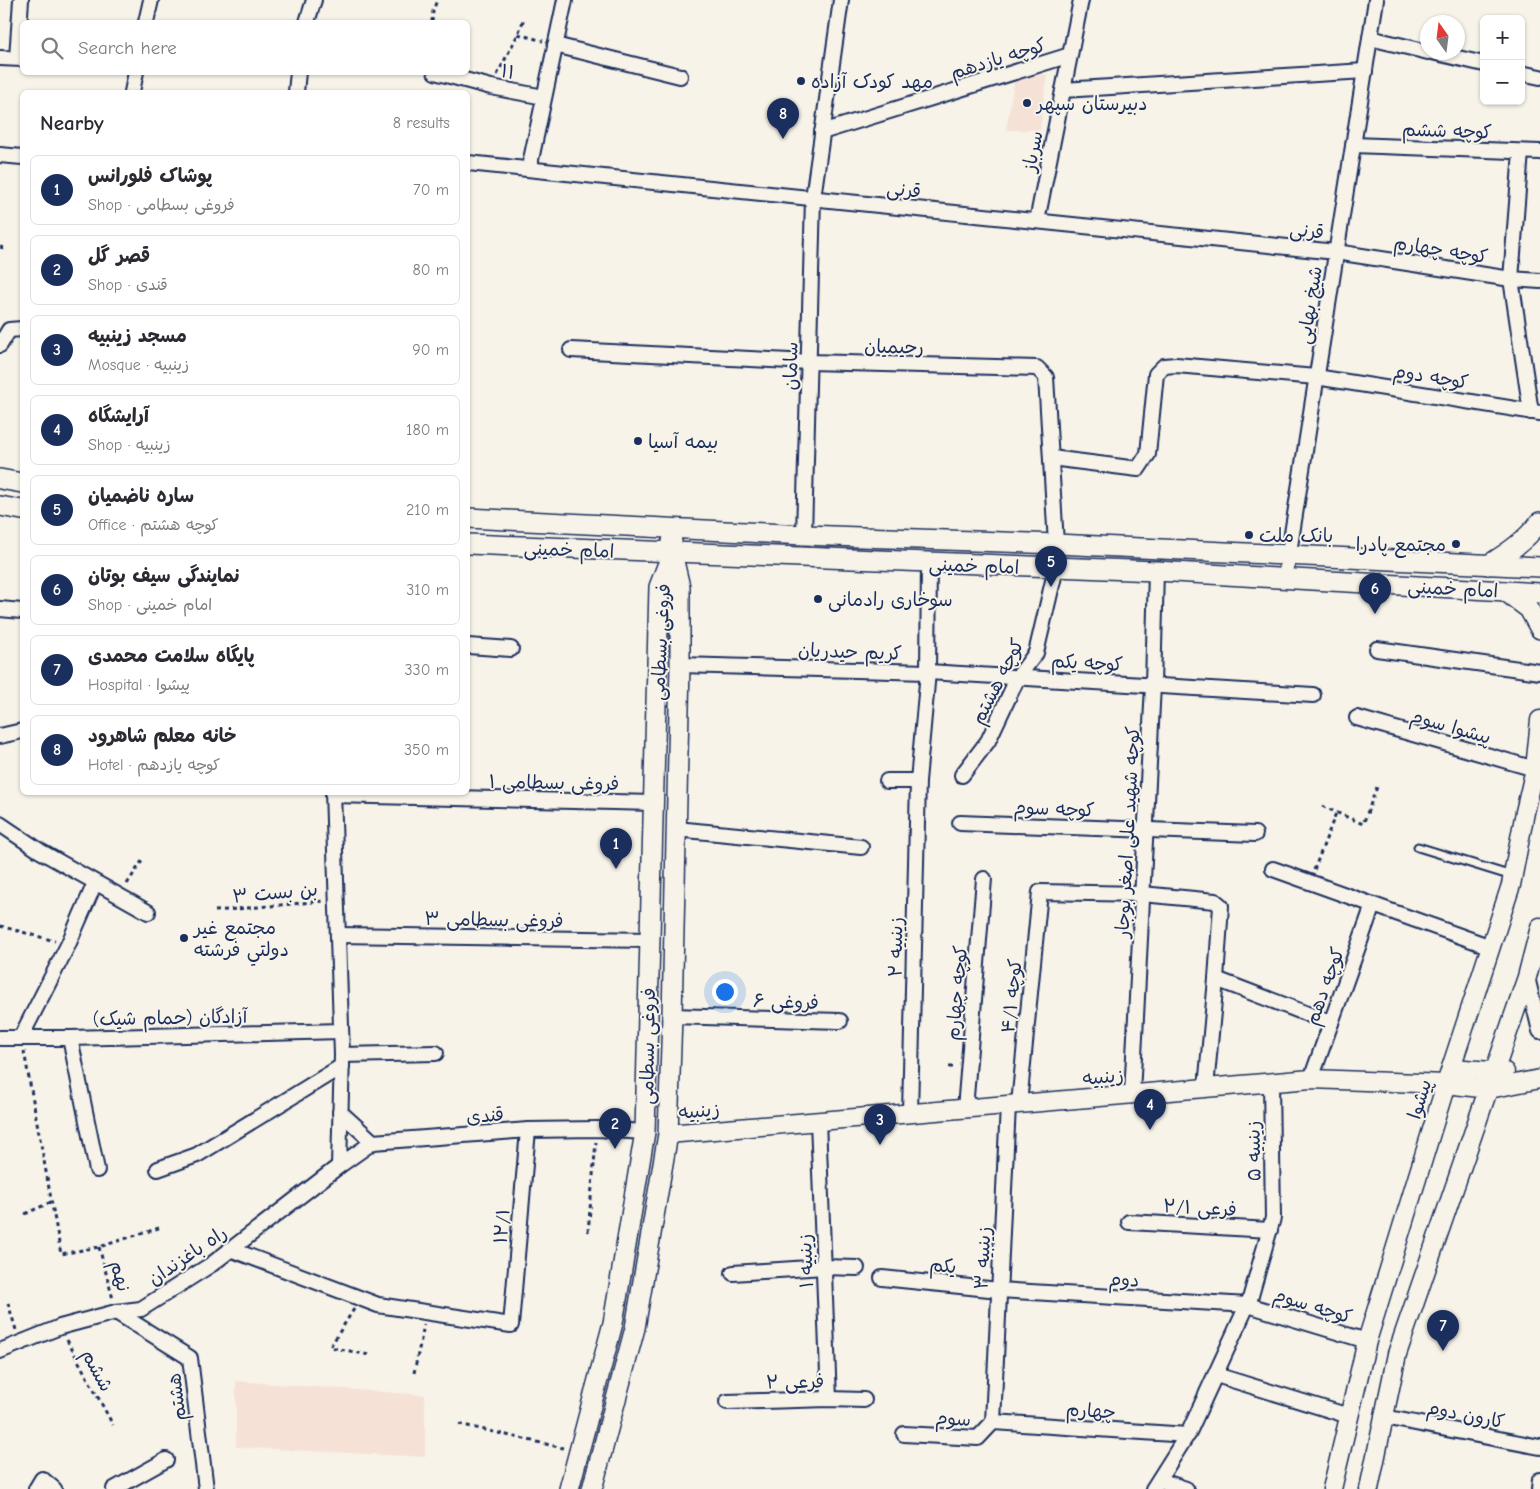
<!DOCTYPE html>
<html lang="en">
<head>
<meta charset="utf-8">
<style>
  :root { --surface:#fff; --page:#f7f7f7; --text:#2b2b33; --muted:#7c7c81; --line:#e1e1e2; --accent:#1b2f5e }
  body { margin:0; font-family:"Comic Neue","Playpen Sans Arabic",sans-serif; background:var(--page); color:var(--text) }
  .controls { position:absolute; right:15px; top:15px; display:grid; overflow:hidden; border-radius:8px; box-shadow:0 1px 4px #0004 }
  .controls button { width:45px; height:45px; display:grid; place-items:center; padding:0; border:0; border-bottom:1px solid var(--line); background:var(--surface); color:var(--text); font:25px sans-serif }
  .compass { position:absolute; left:1420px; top:15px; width:45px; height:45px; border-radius:50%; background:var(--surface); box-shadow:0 1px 4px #0004; rotate:346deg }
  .you { position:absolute; left:724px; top:991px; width:18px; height:18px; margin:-12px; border:4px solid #fff; border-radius:50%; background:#1a73e8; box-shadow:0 0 0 8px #1a73e833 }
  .badge { display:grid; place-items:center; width:32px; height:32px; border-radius:50%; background:var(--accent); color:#fff; font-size:16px; font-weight:700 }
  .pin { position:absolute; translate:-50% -41px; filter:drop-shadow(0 1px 2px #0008) }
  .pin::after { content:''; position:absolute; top:26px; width:18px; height:15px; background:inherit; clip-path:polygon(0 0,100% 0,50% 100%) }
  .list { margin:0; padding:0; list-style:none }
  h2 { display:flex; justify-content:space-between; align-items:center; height:65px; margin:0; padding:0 20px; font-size:21px }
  h2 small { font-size:16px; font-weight:400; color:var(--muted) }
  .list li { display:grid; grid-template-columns:32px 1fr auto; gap:15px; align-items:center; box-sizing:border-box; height:70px; margin:0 10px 10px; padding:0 10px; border:1px solid var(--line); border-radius:8px }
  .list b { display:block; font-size:19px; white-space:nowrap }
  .list p { margin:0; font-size:16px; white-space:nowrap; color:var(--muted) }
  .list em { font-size:16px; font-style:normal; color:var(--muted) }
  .icon { flex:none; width:28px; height:28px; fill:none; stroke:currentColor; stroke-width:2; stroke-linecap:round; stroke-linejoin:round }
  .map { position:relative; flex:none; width:1540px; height:1489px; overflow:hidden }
  .search { position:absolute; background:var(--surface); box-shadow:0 1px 4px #0004; left:20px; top:20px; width:450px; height:55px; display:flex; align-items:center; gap:12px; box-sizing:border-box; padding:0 18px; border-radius:8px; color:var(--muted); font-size:19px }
  .panel { position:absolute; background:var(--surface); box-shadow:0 1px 4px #0004; left:20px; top:90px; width:450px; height:705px; border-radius:8px }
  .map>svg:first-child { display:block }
  .built { fill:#f6e1d7 }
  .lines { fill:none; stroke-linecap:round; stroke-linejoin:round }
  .service-casing { stroke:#1b2f5e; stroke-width:11 }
  .minor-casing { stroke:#1b2f5e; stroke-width:18 }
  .tertiary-casing { stroke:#1b2f5e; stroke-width:21 }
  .secondary-casing { stroke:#1b2f5e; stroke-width:22 }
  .path { stroke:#1b2f5e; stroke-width:3; stroke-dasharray:4 4; stroke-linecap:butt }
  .service { stroke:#f7f3e8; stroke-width:7 }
  .minor { stroke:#f7f3e8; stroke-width:14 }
  .tertiary { stroke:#f7f3e8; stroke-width:18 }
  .secondary { stroke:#f7f3e8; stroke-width:19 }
  .poi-dot { fill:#1b2f5e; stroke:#f7f3e8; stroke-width:2 }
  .labels { text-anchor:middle; stroke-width:4; stroke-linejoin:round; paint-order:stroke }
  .street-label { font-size:19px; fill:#1b2f5e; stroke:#f7f3e8 }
  .poi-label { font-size:19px; fill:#1b2f5e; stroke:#f7f3e8; text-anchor:start }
</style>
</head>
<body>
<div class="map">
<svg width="1540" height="1489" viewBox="0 0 1540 1489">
  <rect width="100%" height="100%" fill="#f7f3e8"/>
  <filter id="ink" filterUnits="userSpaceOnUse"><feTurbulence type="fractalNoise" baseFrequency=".02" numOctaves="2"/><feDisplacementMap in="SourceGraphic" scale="10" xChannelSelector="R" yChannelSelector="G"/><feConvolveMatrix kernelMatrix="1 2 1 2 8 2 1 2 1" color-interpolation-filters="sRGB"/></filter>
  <g filter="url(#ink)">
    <g class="built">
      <polygon points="1047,74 1040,130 1006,130 1015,76"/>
      <polygon points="236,1381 425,1395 425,1457 236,1447"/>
    </g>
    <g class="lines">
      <g class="service-casing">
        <polyline id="service" points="1418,847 1512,876"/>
      </g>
      <g class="minor-casing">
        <g id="minor">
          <polyline points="146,22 151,0"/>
          <polyline points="307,22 314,0"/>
          <polyline points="1370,38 1428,52"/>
          <polyline points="555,45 680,76"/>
          <polyline points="1432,52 1484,64"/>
          <polyline points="0,58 22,59"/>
          <polyline points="17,58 21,0"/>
          <polyline points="435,72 491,87 544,97"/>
          <polyline points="1521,73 1540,77"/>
          <polyline points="1063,90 1365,71"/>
          <polyline points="132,92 136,72"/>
          <polyline points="296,92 298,72"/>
          <polyline points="822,132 1070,55"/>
          <polyline points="1353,145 1540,152"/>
          <polyline points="1521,152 1511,279 1531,412"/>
          <polyline points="0,155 22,157"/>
          <polyline points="468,163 1336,252 1511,279 1540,281"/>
          <polyline points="529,169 565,0"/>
          <polyline points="1037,221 1081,0"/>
          <polyline points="0,345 9,330 22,329"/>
          <polyline points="571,350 809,362 1037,368 1046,377 1056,544"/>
          <polyline points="1051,458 1138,469 1148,454 1156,374 1164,366 1176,365 1316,377 1540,413"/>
          <polyline points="804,535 813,198 841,0"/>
          <polyline points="1285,578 1376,0"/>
          <polyline points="0,609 22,611"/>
          <polyline points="468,646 511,649"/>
          <polyline points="1377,649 1540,672"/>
          <polyline points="680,665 928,672 1313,695"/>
          <polyline points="1357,718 1535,769"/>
          <polyline points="0,736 22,731"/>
          <polyline points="962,775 988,741 1018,677 1036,653 1056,568"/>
          <polyline points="887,781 918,781"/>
          <polyline points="333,792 342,1055 339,1166"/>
          <polyline points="333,795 654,803"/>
          <polyline points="960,823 1255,834"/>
          <polyline points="0,824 40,851 148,912"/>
          <polyline points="676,829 861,847"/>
          <polyline points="1273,869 1491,947"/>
          <polyline points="338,935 650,940"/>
          <polyline points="1527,977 1540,1031"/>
          <polyline points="1216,979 1331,1023"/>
          <polyline points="672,1016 840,1021"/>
          <polyline points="21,1037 68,945 95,883"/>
          <polyline points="0,1038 70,1038 341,1031"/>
          <polyline points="70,1038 97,1170"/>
          <polyline points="342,1055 436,1053"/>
          <polyline points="1311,1079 1373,905"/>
          <polyline points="1132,1095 1153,685 1156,571"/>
          <polyline points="1019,1104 1040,892 1142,894 1215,901 1221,906 1216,979 1206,1088"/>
          <polyline points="965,1109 984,879"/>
          <polyline points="340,1112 373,1142 528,1130 597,1129 645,1132"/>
          <polyline points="910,1113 918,781 928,672 929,563"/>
          <polyline points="818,1121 829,1399"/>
          <polyline points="158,1169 197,1155 342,1066"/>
          <polyline points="1129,1222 1270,1230"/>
          <polyline points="230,1249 378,1305 511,1325 528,1130"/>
          <polyline points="733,1273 824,1267 857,1268"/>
          <polyline points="882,1278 999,1290 1248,1305 1367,1341"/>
          <polyline points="116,1312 190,1358 206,1489"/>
          <polyline points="0,1351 60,1327 116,1312 141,1309 212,1264 339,1166 373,1142"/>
          <polyline points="1216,1375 1349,1416"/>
          <polyline points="727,1402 829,1399 864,1400"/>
          <polyline points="1384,1417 1540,1447"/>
          <polyline points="993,1422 1008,1105"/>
          <polyline points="993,1422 1188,1435"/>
          <polyline points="904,1434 978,1438 993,1422"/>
          <polyline points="1159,1480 1186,1489"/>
          <polyline points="36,1489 42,1479 54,1489"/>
          <polyline points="114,1489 166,1460"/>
          <polyline points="1153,1489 1189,1432 1250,1299 1273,1218 1271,1083"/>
          <polyline points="1539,1489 1540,1480"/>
        </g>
      </g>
      <g class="tertiary-casing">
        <g id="tertiary">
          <polyline points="1451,1068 1505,1072"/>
          <polyline points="668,1134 1311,1079 1446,1084 1489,1089 1540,1079"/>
          <polyline points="1332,1489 1367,1341 1451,1068 1511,885 1525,812 1535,769 1540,720"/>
          <polyline points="1369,1489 1397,1354 1527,977 1540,927"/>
        </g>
      </g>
      <g class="secondary-casing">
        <g id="secondary">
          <polyline points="0,479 22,483"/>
          <polyline points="0,506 22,510"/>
          <polyline points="468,518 804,535 1056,544 1540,567"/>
          <polyline points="468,544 1156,571 1540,593"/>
          <path d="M1488,565C1509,552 1525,541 1540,522"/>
          <polyline points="1505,591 1529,609 1540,629"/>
          <polyline points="569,1489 613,1323 645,1132 659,587 672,553 672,541"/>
          <polyline points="592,1489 635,1328 668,1134 672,1016 680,665 680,587 672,553"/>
        </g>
      </g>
      <g class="path">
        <polyline points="432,22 433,11 437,0"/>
        <polyline points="518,34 543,41"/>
        <polyline points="497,75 518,34 524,19"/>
        <polyline points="0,247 4,248"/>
        <polyline points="1322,806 1363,824 1377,787"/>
        <polyline points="1314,870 1336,813"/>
        <polyline points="127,884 142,861"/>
        <polyline points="215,911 324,901"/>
        <polyline points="0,926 55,941"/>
        <polyline points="24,1051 61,1254 99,1247 162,1227"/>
        <polyline points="949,1067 956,1067"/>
        <polyline points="25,1214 51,1202"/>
        <polyline points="588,1232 596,1142"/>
        <polyline points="99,1247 113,1299"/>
        <polyline points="8,1303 16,1330"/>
        <polyline points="354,1309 330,1347 369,1355"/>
        <polyline points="67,1340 113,1425"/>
        <polyline points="414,1373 424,1325"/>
        <polyline points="459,1424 563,1448"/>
      </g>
      <use href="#service" class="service"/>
      <use href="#minor" class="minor"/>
      <use href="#tertiary" class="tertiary"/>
      <use href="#secondary" class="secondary"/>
    </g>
  </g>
  <g class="poi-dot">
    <circle cx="801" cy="81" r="5"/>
    <circle cx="1027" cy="103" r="5"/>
    <circle cx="638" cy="441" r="5"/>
    <circle cx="1249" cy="535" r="5"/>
    <circle cx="1456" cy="544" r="5"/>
    <circle cx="818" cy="599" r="5"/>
    <circle cx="184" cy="938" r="5"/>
  </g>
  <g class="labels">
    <g class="street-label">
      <text transform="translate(998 58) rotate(-17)" y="7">کوچه یازدهم</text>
      <text transform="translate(508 71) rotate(11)" y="7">۱۱</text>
      <text transform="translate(1447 130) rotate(2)" y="7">کوچه ششم</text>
      <text transform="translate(1032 151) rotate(-79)" y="7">سرباز</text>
      <text transform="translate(904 189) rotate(6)" y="7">قرنی</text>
      <text transform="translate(1307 230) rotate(6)" y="7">قرنی</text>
      <text transform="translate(1441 249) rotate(9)" y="7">کوچه چهارم</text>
      <text transform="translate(1309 305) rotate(-81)" y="7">شیخ بهایی</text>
      <text transform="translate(894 346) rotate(1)" y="7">رحیمیان</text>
      <text transform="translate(790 366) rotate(-89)" y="7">سامان</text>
      <text transform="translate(1431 376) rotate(9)" y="7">کوچه دوم</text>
      <text transform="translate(569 549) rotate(2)" y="7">امام خمینی</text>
      <text transform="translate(974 565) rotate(2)" y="7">امام خمینی</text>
      <text transform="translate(1453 588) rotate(3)" y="7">امام خمینی</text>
      <text transform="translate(660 642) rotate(-87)" y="7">فروغی بسطامی</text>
      <text transform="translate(850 651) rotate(2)" y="7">کریم حیدریان</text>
      <text transform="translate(1087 662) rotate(3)" y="7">کوچه یکم</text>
      <text transform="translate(997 681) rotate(-63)" y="7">کوچه هشتم</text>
      <text transform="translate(1451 726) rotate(16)" y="7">پیشوا سوم</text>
      <text transform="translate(554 782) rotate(1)" y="7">فروغی بسطامی ۱</text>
      <text transform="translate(1054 808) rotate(2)" y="7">کوچه سوم</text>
      <text transform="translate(1127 832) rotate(-87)" y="7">کوچه شهید علی اصغر بوجار</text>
      <text transform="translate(275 892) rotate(-5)" y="7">بن بست ۳</text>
      <text transform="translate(494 919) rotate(1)" y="7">فروغی بسطامی ۳</text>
      <text transform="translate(895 947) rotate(-89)" y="7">زینبیه ۲</text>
      <text transform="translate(1324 986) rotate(-70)" y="7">کوچه دهم</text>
      <text transform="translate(956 993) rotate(-85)" y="7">کوچه چهارم</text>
      <text transform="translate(1011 996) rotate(-84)" y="7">کوچه ۴/۱</text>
      <text transform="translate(786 1001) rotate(2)" y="7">فروغی ۶</text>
      <text transform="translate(170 1017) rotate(-1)" y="7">آزادگان (حمام شیک)</text>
      <text transform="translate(647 1046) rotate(-89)" y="7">فروغی بسطامی</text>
      <text transform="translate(1103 1076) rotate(-5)" y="7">زینبیه</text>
      <text transform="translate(1419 1099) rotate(-73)" y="7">پیشوا</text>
      <text transform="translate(699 1110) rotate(-5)" y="7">زینبیه</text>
      <text transform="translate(485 1115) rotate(-5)" y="7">قندی</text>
      <text transform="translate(1253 1151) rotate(-91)" y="7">زینبیه ۵</text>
      <text transform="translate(1200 1207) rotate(3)" y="7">فرعی ۲/۱</text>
      <text transform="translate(501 1226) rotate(-85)" y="7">۱۲/۱</text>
      <text transform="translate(187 1255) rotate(-34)" y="7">راه باغزندان</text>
      <text transform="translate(982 1258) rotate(-87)" y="7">زینبیه ۳</text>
      <text transform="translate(805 1261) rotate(-92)" y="7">زینبیه ۱</text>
      <text transform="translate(943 1265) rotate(6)" y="7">یکم</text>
      <text transform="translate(121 1276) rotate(75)" y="7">نهم</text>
      <text transform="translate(1124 1279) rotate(3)" y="7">دوم</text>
      <text transform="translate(1313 1305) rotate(17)" y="7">کوچه سوم</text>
      <text transform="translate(98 1370) rotate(62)" y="7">ششم</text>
      <text transform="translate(795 1381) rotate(-1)" y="7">فرعی ۲</text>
      <text transform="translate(176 1397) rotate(-97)" y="7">هشتم</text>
      <text transform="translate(1091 1410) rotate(4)" y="7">چهارم</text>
      <text transform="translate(1466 1414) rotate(11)" y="7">کارون دوم</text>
      <text transform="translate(953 1418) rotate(3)" y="7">سوم</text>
    </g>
    <g class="poi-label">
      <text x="811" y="88">مهد کودک آزاده</text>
      <text x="1037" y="110">دبیرستان سپهر</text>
      <text x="648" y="448">بیمه آسیا</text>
      <text x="1259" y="542">بانک ملت</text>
      <text x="1446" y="551" text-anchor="end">مجتمع پادرا</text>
      <text x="828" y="606">سوخاری رادمانی</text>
      <text x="194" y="934">مجتمع غير<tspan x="194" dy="22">دولتي فرشته</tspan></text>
    </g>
  </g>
</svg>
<div class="controls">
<button>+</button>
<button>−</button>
</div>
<svg class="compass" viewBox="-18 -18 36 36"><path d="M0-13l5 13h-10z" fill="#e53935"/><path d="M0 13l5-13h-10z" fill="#7c7c81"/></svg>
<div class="you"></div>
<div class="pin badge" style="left:616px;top:869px">1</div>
<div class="pin badge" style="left:615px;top:1149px">2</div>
<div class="pin badge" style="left:880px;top:1145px">3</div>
<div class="pin badge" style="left:1150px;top:1130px">4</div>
<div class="pin badge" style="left:1051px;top:587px">5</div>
<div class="pin badge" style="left:1375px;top:614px">6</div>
<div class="pin badge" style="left:1443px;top:1351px">7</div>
<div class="pin badge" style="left:783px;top:139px">8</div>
<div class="search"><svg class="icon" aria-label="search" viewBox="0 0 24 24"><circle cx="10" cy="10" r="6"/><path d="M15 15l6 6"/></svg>Search here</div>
<section class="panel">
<h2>Nearby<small>8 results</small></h2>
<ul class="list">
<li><span class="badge">1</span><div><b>پوشاک فلورانس</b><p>Shop · فروغی بسطامی</p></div><em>70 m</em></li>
<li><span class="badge">2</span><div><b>قصر گل</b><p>Shop · قندی</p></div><em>80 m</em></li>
<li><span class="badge">3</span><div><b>مسجد زینبیه</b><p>Mosque · زینبیه</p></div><em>90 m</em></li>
<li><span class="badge">4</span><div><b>آرایشگاه</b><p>Shop · زینبیه</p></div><em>180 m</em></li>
<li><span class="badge">5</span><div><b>ساره ناضمیان</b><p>Office · کوچه هشتم</p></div><em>210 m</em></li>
<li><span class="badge">6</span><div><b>نمایندگی سیف بوتان</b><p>Shop · امام خمینی</p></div><em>310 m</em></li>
<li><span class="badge">7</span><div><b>پایگاه سلامت محمدی</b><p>Hospital · پیشوا</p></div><em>330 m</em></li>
<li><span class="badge">8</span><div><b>خانه معلم شاهرود</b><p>Hotel · کوچه یازدهم</p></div><em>350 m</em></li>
</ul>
</section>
</div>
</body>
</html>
